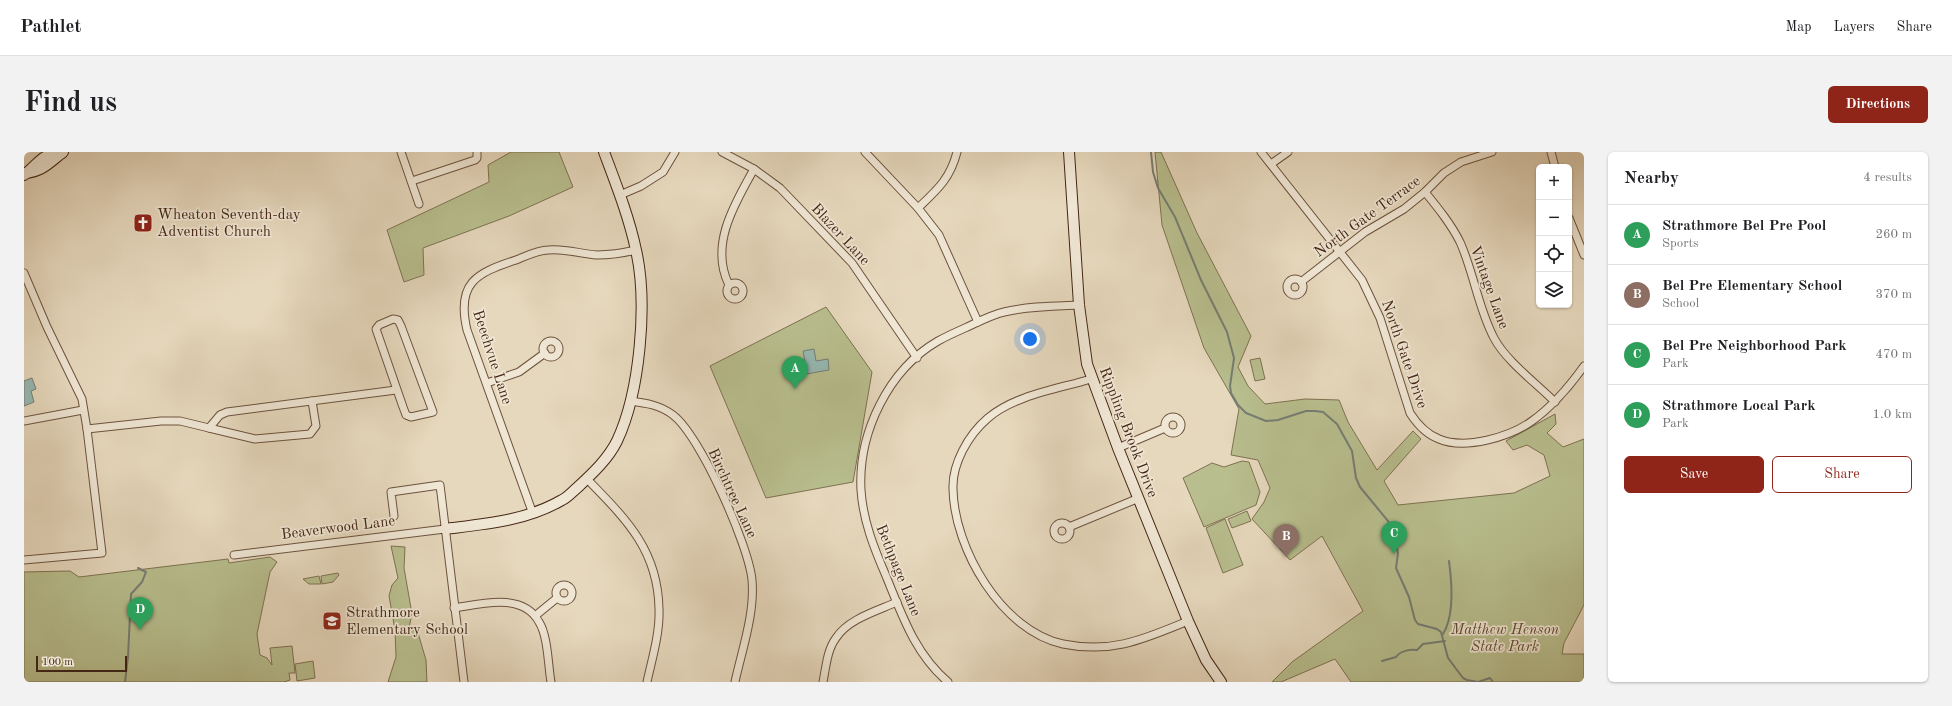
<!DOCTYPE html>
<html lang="en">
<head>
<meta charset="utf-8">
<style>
  :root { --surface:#fff; --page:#f2f2f2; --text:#202124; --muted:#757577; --line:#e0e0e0; --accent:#8f2418 }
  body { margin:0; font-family:"Old Standard TT",serif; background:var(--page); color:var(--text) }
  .controls { position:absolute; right:12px; top:12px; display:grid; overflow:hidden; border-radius:6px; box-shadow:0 1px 3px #0004 }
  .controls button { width:36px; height:36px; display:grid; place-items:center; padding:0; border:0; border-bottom:1px solid var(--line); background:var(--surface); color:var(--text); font:20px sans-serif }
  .scale { position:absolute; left:12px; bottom:10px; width:91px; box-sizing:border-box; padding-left:4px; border:2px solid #442614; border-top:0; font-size:11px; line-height:14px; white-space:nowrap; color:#442614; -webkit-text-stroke:3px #efe6d4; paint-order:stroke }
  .you { position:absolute; left:1006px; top:187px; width:14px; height:14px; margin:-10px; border:3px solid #fff; border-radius:50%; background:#1a73e8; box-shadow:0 0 0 6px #1a73e833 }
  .badge { display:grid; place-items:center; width:26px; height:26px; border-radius:50%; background:var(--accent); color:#fff; font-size:13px; font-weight:700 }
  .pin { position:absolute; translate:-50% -33px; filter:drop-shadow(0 1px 2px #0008) }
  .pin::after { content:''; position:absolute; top:21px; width:14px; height:12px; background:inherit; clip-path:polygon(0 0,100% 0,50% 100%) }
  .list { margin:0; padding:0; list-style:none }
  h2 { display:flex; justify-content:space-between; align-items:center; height:52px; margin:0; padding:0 16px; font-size:17px }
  h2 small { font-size:13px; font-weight:400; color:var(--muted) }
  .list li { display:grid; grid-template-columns:26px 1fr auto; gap:12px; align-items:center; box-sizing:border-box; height:60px; padding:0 16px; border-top:1px solid var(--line) }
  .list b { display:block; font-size:15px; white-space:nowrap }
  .list p { margin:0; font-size:13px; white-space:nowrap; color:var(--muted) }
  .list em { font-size:13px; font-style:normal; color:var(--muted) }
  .actions { display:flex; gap:8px; padding:12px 16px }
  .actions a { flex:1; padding:9px 0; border:1px solid var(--accent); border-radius:6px; text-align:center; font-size:14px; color:var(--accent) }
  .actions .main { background:var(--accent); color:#fff }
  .icon { flex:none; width:22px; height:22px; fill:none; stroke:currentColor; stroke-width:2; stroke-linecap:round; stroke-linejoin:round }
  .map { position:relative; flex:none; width:1560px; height:530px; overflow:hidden; border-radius:6px }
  header { display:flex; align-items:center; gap:24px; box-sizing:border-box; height:56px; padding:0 20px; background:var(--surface); border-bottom:1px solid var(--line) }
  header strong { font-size:19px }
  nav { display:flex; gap:22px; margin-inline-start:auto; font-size:14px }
  .intro { display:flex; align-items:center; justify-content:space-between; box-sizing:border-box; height:96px; padding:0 24px }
  h1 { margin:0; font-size:28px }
  .button { padding:10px 18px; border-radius:6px; background:var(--accent); color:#fff; font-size:14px; font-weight:700 }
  main { display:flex; gap:24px; padding:0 24px }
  aside { flex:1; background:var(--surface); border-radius:6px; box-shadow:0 1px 3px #0004 }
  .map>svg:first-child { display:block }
  .green { fill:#b8be8e; stroke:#7e7251 }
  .water { fill:#96b9b4; stroke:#757e74 }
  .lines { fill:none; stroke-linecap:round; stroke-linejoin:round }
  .stream { stroke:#757e74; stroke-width:2 }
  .street-casing { stroke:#6c523e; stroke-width:9 }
  .secondary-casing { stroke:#442614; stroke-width:12 }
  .street { stroke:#efe6d4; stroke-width:7 }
  .secondary { stroke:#efe6d4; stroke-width:10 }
  .labels { text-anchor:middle; stroke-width:3.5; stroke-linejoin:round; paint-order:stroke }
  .poi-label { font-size:15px; fill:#442614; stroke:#efe6d4; text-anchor:start }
  .street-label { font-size:15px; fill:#442614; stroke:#efe6d4 }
  .park-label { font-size:15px; font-style:italic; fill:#614c32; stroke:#efe6d4 }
</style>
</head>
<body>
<header>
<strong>Pathlet</strong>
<nav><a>Map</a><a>Layers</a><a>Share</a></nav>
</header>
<div class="intro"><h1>Find us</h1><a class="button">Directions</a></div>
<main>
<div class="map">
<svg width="1560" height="530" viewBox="0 0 1560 530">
  <rect width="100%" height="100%" fill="#e6d8bd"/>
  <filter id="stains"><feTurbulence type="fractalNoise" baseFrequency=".005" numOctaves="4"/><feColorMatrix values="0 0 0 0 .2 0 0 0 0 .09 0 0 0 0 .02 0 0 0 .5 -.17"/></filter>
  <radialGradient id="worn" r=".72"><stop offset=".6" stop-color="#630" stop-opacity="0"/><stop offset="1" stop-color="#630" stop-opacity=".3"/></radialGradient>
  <g class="green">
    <polygon points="487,0 535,0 549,35 485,64 399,96 400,123 380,130 363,78 465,30 464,13"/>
    <polygon points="1131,0 1137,0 1173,81 1227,184 1214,215 1224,234 1241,252 1281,247 1315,248 1324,270 1353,318 1389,279 1397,287 1360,329 1374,353 1490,341 1526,324 1520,303 1503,293 1489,298 1482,289 1531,262 1532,272 1523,281 1539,295 1560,287 1560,453 1540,491 1538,502 1560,502 1560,530 1327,530 1311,507 1257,530 1248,530 1268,510 1339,459 1298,384 1266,408 1228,367 1240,350 1246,336 1234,308 1207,303 1215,257 1180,196 1138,73"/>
    <polygon points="802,155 848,220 829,330 742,346 686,214"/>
    <polygon points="1236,206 1241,227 1231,229 1226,208"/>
    <polygon points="1218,309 1225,310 1236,340 1232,353 1180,375 1159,326 1188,311 1200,315"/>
    <polygon points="1223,359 1227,369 1208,376 1204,367"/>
    <polygon points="1201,367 1219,413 1199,421 1182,376"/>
    <polygon points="367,394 381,395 380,416 388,462 385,476 394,481 402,508 403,530 364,530 372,505 371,478 365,444 368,433 374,426"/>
    <polygon points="246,405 253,410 246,420 233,482 236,503 243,506 248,513 246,496 268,494 271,521 265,521 266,528 260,530 0,530 0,420 46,419 55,425 204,407 205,411"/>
    <polygon points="314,421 315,423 309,430 298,432 297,424"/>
    <polygon points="295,424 297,432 285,432 279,427"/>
    <polygon points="289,509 291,526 273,529 271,512"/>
  </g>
  <g class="water">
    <polygon points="790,197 792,209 804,207 805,218 771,224 769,212 781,210 779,199"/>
    <polygon points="8,226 12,237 7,239 10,250 0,254 0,229"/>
  </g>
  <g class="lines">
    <g class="stream">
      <polyline points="1127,0 1129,20 1134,36 1151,65 1177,128 1203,180 1210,206 1206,234 1207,241 1214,253 1222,261 1242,269 1254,268 1282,259 1291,259 1299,260 1313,272 1328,299 1332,326 1336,335 1364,369 1370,382 1374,401 1372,416 1385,445 1391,468 1394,472 1413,477 1417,480 1424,506 1439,526 1443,528 1454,530 1466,526 1469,530"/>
      <path d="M1419,482C1431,463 1428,431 1425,409"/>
      <path d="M1358,509L1372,505C1376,499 1386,497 1393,498L1399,492L1421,489"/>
      <polyline points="101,530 104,505 107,442 118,430 122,420 114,416"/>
    </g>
    <g class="street-casing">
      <g id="street">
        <polyline points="377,0 395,52"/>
        <polyline points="698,0 730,17 756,36 828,111 893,206"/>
        <polyline points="841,0 894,56 915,83 954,170"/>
        <path d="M1237,0L1338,128L1356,166L1386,261C1393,272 1402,282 1415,287C1441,298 1486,285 1508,269C1529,254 1545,235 1560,214"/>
        <polyline points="1527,0 1531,15"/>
        <polyline points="1247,12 1264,0"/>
        <polyline points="388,29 451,8 453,6 453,0"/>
        <path d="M1401,40C1414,56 1427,72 1436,90C1450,121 1454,156 1470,186C1482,209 1512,231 1531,250"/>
        <polyline points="596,43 617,34 639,20 651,0"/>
        <path d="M894,56C913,38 926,27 933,0"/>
        <polyline points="1545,66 1560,103"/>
        <polyline points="0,121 23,175 58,247 63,277 78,401 0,408"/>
        <circle cx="1271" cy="135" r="8"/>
        <polyline points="1277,130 1341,80 1380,57 1401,40 1420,21 1437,10 1468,0"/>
        <circle cx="711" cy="139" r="8"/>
        <path d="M705,133C685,93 711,51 730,17"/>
        <polygon points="369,167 374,168 377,174 409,260 387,265 382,263 379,255 352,177 355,173"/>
        <circle cx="527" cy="197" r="8"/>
        <path d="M1067,227C1034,237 991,243 964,266C944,283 928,312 929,337C930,397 978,479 1039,492C1088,502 1120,487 1164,469"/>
        <polyline points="463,231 495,220 521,201"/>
        <path d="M606,249C622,251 636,253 649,263C676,283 725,394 728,428C731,461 718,498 711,530"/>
        <circle cx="1149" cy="273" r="8"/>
        <polyline points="0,269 59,258"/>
        <polyline points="185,276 231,287 286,282 292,274 288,249"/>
        <polyline points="63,277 137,269 156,269 185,276 196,263 203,260 372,238"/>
        <polyline points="1094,296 1141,276"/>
        <path d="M563,327C602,367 634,398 635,457C636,481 628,507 623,530"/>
        <path d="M509,362L443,178C432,131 452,121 492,108C502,104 514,98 524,98C541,96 556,102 573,103C586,103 599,101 612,98"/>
        <polyline points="370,364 367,340 416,333 440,530"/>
        <circle cx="1038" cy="379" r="8"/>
        <polyline points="1045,375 1115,346"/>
        <polyline points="210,403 421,377"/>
        <circle cx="540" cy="441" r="8"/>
        <path d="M430,456C457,452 499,440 515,470C524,484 524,513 527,530"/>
        <polyline points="511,464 533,446"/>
        <path d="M799,530C802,515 803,498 812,486C824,467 853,459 873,450"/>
        <path d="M924,530C891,502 878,463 862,424C850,396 839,369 837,338C834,281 864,218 914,189C923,184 932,180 941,176C954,170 967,163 980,160C1005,154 1031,154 1055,153"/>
      </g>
    </g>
    <g class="secondary-casing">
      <g id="secondary">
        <polyline points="1045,0 1055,153 1063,212 1094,296 1164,469 1182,508 1197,530"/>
        <path d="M2,21C19,19 26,10 39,0"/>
        <path d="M0,23C15,12 17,1 38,1"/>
        <path d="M421,377C461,372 502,369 538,348C544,345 549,339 554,335C569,321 584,307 593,289C616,240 624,151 612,98C605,65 592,32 580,0"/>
      </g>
    </g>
    <use href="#street" class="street"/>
    <use href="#secondary" class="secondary"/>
  </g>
  <defs>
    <g id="church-square" transform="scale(1)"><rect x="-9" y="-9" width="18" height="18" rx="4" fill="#8f2418" stroke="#efe6d4"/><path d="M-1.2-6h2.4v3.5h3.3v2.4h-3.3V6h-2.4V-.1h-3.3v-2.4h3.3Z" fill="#fff"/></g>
    <g id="school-square" transform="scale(1)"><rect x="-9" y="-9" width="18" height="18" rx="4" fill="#8f2418" stroke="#efe6d4"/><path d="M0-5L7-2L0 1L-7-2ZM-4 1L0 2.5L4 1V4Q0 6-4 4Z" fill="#fff"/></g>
  </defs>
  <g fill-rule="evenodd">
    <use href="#church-square" x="119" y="71"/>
    <use href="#school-square" x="308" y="469"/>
  </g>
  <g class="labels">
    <g class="poi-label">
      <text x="133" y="67">Wheaton Seventh-day<tspan x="133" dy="17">Adventist Church</tspan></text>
      <text x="322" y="465">Strathmore<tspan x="322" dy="17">Elementary School</tspan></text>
    </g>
    <g class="street-label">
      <text transform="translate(1343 64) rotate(-36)" y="5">North Gate Terrace</text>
      <text transform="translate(817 82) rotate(47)" y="5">Blazer Lane</text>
      <text transform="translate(1466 135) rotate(70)" y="5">Vintage Lane</text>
      <text transform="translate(1381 202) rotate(71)" y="5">North Gate Drive</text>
      <text transform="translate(469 205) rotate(72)" y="5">Beechvue Lane</text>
      <text transform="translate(1105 280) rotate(69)" y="5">Rippling Brook Drive</text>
      <text transform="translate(709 341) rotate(65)" y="5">Birchtree Lane</text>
      <text transform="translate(314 375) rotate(-7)" y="5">Beaverwood Lane</text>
      <text transform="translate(875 418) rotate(68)" y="5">Bethpage Lane</text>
    </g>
    <g class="park-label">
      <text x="1481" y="482">Matthew Henson<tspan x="1481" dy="17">State Park</tspan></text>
    </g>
  </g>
  <rect width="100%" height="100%" filter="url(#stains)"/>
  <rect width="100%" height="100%" fill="url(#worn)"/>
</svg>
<div class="controls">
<button>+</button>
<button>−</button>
<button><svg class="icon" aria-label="locate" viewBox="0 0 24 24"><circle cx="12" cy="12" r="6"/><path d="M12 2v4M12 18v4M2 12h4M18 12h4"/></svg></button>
<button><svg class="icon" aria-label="layers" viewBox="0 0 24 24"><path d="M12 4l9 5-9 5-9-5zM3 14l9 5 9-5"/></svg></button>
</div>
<div class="scale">100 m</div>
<div class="you"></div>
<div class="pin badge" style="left:771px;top:237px;background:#2e9e5b">A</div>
<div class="pin badge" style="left:1262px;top:405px;background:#8d6e63">B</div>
<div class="pin badge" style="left:1370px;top:402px;background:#2e9e5b">C</div>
<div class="pin badge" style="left:116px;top:478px;background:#2e9e5b">D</div>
</div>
<aside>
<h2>Nearby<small>4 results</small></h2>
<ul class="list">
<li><span class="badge" style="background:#2e9e5b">A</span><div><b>Strathmore Bel Pre Pool</b><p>Sports</p></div><em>260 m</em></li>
<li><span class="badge" style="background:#8d6e63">B</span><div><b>Bel Pre Elementary School</b><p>School</p></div><em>370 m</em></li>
<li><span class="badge" style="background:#2e9e5b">C</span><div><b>Bel Pre Neighborhood Park</b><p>Park</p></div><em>470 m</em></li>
<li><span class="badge" style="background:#2e9e5b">D</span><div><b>Strathmore Local Park</b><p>Park</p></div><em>1.0 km</em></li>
</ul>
<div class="actions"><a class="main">Save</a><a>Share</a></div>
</aside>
</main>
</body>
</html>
